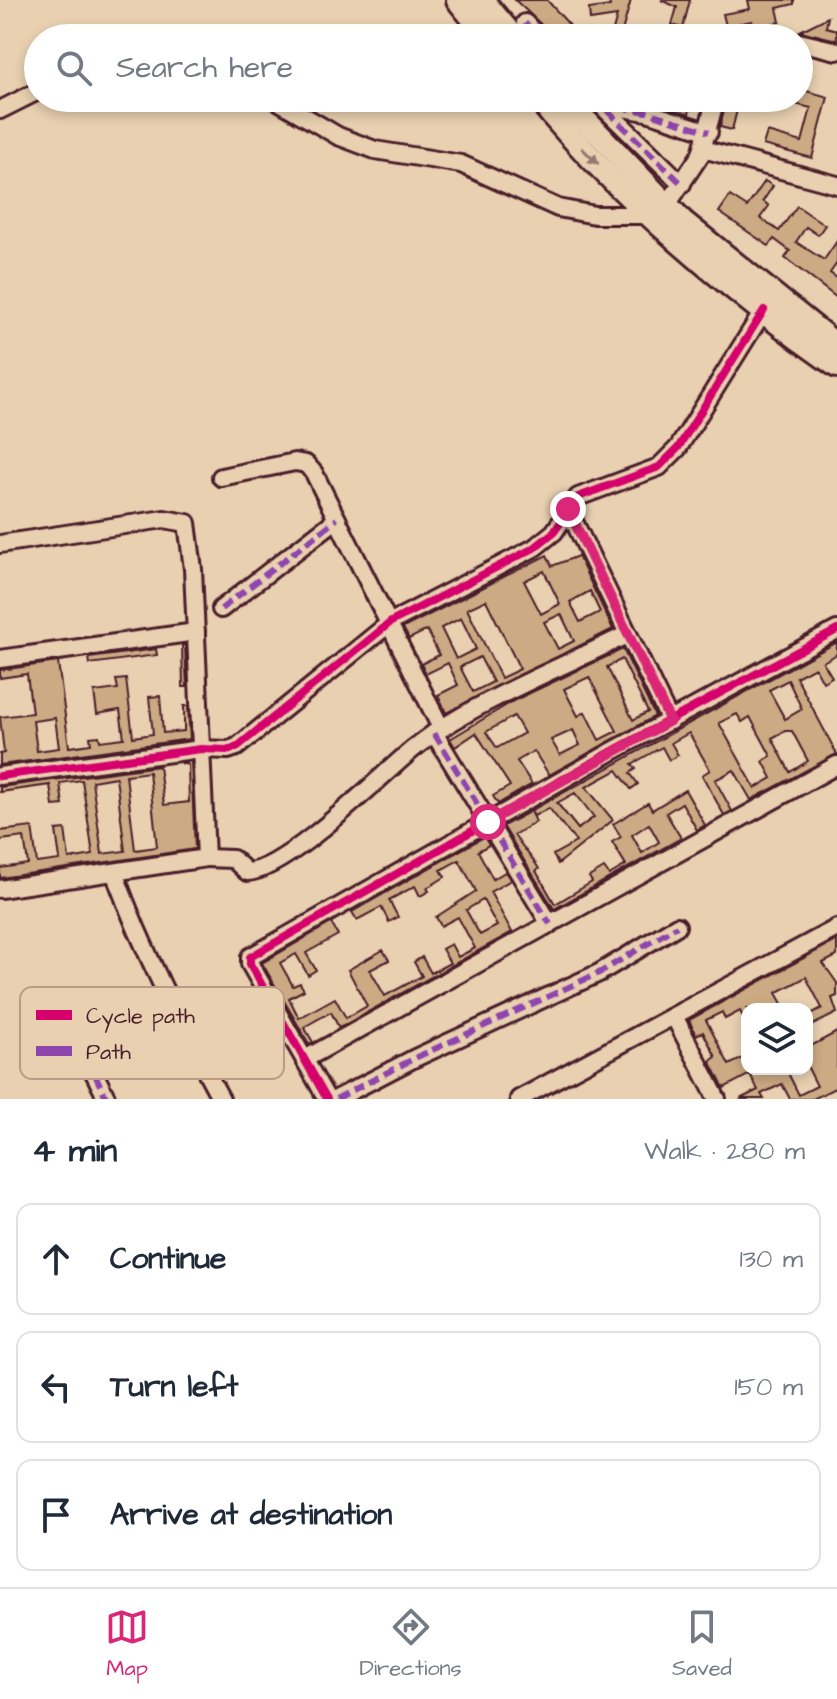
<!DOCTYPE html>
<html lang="en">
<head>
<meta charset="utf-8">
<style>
  :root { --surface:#fff; --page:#f2f2f3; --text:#1f2937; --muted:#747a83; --line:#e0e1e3; --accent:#db2777 }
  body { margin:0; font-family:"Architects Daughter",sans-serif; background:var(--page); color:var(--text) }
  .controls { position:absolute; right:24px; bottom:24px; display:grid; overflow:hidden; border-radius:16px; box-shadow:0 4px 12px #0003 }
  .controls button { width:72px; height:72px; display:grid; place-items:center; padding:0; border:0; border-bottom:2px solid var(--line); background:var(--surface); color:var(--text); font:40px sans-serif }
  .stop { position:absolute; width:24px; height:24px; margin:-18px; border:6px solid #db2777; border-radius:50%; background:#fff }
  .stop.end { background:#db2777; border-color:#fff; box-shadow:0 2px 8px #0008 }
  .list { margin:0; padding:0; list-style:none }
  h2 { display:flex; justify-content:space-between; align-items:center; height:104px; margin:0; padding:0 32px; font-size:34px }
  h2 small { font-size:26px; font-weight:400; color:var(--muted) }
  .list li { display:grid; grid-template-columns:52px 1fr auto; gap:24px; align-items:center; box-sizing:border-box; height:112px; margin:0 16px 16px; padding:0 16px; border:2px solid var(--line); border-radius:16px }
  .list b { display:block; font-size:30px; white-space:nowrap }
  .list em { font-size:26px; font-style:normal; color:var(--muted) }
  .icon { flex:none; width:44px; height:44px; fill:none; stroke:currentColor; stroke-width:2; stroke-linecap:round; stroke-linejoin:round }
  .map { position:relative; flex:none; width:837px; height:1099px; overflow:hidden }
  .search { position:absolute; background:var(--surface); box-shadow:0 4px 12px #0003; left:24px; right:24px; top:24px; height:88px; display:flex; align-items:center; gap:20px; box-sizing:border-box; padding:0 28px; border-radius:44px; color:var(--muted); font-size:30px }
  .sheet { height:488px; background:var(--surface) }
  nav { display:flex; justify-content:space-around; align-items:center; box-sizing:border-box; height:112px; border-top:2px solid var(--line); background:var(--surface); font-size:22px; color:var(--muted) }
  nav a { display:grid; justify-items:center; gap:4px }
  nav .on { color:var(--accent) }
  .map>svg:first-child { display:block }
  .building { fill:#ccaa83; stroke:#4a1f2b; stroke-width:2; fill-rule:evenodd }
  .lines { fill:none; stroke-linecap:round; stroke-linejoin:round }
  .minor-casing { stroke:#4a1f2b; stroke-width:22 }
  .highway-casing { stroke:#4a1f2b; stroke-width:28 }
  .minor { stroke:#e8d0b0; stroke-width:16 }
  .highway { stroke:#e8d0b0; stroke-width:22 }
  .quiet { stroke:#8e44ad; stroke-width:6; stroke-dasharray:12 6; stroke-linecap:butt }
  .cycleway-casing { stroke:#e8d0b0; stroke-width:13 }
  .cycleway { stroke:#d6006c; stroke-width:8 }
  .oneway { fill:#99786e }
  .route { stroke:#db2777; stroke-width:10 }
  .key { fill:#e8d0b0; stroke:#b99b88; stroke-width:2 }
  .key-label { font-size:22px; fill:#4a1f2b }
</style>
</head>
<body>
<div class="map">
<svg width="837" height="1099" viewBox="0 0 837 1099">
  <rect width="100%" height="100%" fill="#e8d0b0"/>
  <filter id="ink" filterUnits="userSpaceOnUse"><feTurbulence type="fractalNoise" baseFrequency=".0125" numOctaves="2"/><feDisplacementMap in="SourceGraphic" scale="16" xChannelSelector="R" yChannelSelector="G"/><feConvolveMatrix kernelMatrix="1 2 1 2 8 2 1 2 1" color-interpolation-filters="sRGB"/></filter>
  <g filter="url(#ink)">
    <g class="building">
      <polygon points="515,0 547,0 581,38 550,38 547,30"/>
      <polygon points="609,0 631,0 620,38 612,34 617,16 590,20 589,9 610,6"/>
      <polygon points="661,0 690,0 683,28 672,25 677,7"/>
      <polygon points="748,0 794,0 794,4 777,8 780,22 754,27 752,21 726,26 723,14 750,9"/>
      <polygon points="828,17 826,27 837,30 837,40 800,31"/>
      <polygon points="799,89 828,97 812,158 763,145 767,132 802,142 811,108 783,101 799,98"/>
      <polygon points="631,98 693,98 689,114"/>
      <polygon points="727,98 740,98 732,130 720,127"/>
      <polygon points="765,181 773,186 763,201 769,206 760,218 779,231 797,206 825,225 818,235 806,227 796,242 824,260 837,241 837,263 830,273 837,278 837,298 785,258 790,251 774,239 769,246 719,212 730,196 747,207"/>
      <path d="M547,555L552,566L578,556L613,629L446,713L438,695L458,685L448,663L426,674L421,664L439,655L427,630L409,639L403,628ZM544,571L560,604L541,614L524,581ZM590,591L600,612L580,622L570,602ZM486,600L520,669L501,678L467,609ZM561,614L574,641L558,649L544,622ZM461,618L476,649L456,659L441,628ZM480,657L493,682L473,692L460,667Z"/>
      <path d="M837,642V654L823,662L832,677L823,682L815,667L796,677L837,754L751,800L734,770L715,780L732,811L724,815L702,775L710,770L689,733L671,743L678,755L669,760L662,747L632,764L636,769L630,773L638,784L631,789L617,770L586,787L613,820L558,864L553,855L576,842L549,808L534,816L530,811ZM788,680L802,709L785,719L769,690ZM737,714L742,722L750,717L771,756L763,761L772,778L755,788L719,723ZM785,731H792L808,761L790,772L772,738ZM575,793L594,817L578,829L557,803Z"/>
      <polygon points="182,645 185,645 187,687 183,687"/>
      <polygon points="156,649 157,655 90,664 89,658"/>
      <path d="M623,649L655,716L549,775L534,751L517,761L532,784L498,804L493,796L510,786L476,733L455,747L450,739L515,700ZM622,659L648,712L633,720L607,667ZM589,677L617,731L599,740L585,712L578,716L564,689ZM514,716L524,733L497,748L486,732ZM573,730L580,745L560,755L551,740Z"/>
      <path d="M58,662L69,747L91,744L90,737L99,736L100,741L124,738L120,710L97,714L94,692L118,689L116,680L126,679L133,737L153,734L149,697L160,696L163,733L184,731V706H188L190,739L0,765V754L4,753L0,717L32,713L27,674L0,678V670ZM55,718L59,748L37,751L33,721Z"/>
      <path d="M191,761L195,849L0,878V868L28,864L24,837L0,840V831L32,827L37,863L60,860L56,830L65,829L69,859L93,855L82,780L60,783L63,805L53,806L50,785L0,792V787L159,766L164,805L189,802L188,765L181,763ZM149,772L157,847L135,850L126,775ZM116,777L125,851L102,854L92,781Z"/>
      <path d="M685,790L705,825L697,830L682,803L666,813L681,838L554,909L503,826L531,811L536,822L514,835L536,864L539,869L536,871L555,904L592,882L589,877L604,868L609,875L626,865L612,842L621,837L613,824L648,803L652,810ZM649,824L659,842L642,853L632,835Z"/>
      <path d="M484,837L489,845L478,851L493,879L505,872L511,880L490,892L512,932L339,1028L331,1012L304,1027L313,1042L309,1044L262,963L331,923L338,935L306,953L316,970L308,975L296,954L280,963L293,986L300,983L304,990L289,998L299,1018L335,998L346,1018L367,1006L348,970L383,950L389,960L370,970L385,996L422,976L414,962L422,957L431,973L450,963L442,949L451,944L458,957L475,948L458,917L441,926L436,917L476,891L459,860L441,870L445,877L427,888L429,891L420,896L415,886L389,900L398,917L389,922L381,907L357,920L352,912ZM483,900L497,926L480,935L466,910Z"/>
      <polygon points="837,940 837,956 823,963 837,983 837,996 832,998 837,1013 807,1028 807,1016 822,1008 806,977 776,993 785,1009 747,1009 747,1025 740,1011 725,1019 722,1012 706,1020 729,1065 747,1056 747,1069 786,1069 799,1095 817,1086 807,1066 807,1048 837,1032 837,1087 813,1099 790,1099 782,1084 761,1094 764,1099 740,1099 758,1090 750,1074 724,1088 710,1061 716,1057 703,1032 696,1035 689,1020"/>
    </g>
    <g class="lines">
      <g class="minor-casing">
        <g id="minor">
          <polyline points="525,23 539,38"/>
          <polyline points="799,42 837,51"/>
          <polyline points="273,98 338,136 375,150 461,164 558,208 595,215 653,215"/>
          <polyline points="594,98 682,184"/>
          <polyline points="599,104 647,112 709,132"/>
          <polyline points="0,110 38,91"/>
          <polyline points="703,149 837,185"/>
          <polyline points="667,205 701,154 716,98"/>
          <polyline points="221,477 295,462 306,464 314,473 441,728"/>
          <polyline points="568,509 670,721"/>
          <polyline points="0,544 164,519 187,523 193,569 206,858 0,889"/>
          <polyline points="221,609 337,519"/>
          <polyline points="0,659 196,632"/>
          <polyline points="434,733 550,924"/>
          <polyline points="0,776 201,749 228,750 237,747 391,622 534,548 554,532 578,497 659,467 678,448 764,310"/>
          <path d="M206,858L233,859L247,872C286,871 380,776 413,749C468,704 563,667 628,634"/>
          <path d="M114,872C143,952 181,1025 221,1099"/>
          <polyline points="63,1010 107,1099"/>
          <polyline points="674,1016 717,1099"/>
          <polyline points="305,1059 837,765"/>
          <polyline points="327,1099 250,964 250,957 613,751 837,630"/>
          <polyline points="336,1099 415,1058 599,973 677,926"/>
          <polyline points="519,1099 837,928"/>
        </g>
      </g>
      <g class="highway-casing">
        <g id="highway">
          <polyline points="458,0 489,38"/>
          <polyline points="482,0 514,38"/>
          <path d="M538,98C615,193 736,296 837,366"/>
          <polyline points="564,98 683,222 837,346"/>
        </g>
      </g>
      <use href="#minor" class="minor"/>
      <use href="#highway" class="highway"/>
      <g class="quiet">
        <polyline points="525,23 539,38"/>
        <polyline points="594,98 682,184"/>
        <polyline points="601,104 647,112 709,132"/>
        <polyline points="221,609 337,519"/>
        <polyline points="434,733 550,924"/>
        <polyline points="63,1010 107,1099"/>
        <polyline points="336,1099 415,1058 599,973 677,926"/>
      </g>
      <g class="cycleway-casing">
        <g id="cycleway">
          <polyline points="0,776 201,749 228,750 237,747 391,622 534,548 554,532 578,497 659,467 678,448 764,310"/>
          <polyline points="327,1099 250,964 250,957 613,751 837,630"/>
        </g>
      </g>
      <use href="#cycleway" class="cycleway"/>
    </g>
    <defs><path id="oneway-solid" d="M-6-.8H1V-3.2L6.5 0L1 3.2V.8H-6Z" transform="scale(2)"/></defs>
    <use class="oneway" href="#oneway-solid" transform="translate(590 156) rotate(44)"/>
  </g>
  <g class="lines" filter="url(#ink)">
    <polyline class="route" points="488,822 670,721 568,509"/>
  </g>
  <rect x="20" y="987" width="264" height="92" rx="12" class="key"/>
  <rect x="36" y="1010" width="36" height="10" fill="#d6006c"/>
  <rect x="36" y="1046" width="36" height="10" fill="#8e44ad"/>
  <g class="key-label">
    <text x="86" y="1023">Cycle path</text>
    <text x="86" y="1059">Path</text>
  </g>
</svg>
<div class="controls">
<button><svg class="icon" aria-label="layers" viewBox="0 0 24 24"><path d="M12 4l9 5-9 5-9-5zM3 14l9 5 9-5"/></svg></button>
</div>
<div class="stop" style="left:488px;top:822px"></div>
<div class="stop end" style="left:568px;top:509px"></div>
<div class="search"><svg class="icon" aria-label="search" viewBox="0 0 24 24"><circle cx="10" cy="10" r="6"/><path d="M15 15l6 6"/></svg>Search here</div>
</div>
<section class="sheet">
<h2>4 min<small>Walk · 280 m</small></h2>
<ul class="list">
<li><svg class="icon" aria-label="ahead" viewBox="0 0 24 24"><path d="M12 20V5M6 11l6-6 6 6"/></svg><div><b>Continue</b></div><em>130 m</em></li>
<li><svg class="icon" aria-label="left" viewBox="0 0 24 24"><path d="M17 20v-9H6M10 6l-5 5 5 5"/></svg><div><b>Turn left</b></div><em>150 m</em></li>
<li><svg class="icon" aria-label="arrive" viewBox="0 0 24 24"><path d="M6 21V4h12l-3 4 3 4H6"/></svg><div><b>Arrive at destination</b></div></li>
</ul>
</section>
<nav>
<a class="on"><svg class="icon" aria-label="map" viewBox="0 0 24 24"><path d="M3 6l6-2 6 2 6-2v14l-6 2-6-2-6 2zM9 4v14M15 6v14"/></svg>Map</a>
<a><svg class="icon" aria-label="directions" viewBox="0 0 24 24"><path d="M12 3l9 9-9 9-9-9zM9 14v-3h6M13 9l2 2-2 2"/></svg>Directions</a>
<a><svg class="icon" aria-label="saved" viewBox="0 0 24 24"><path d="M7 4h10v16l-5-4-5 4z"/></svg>Saved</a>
</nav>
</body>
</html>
